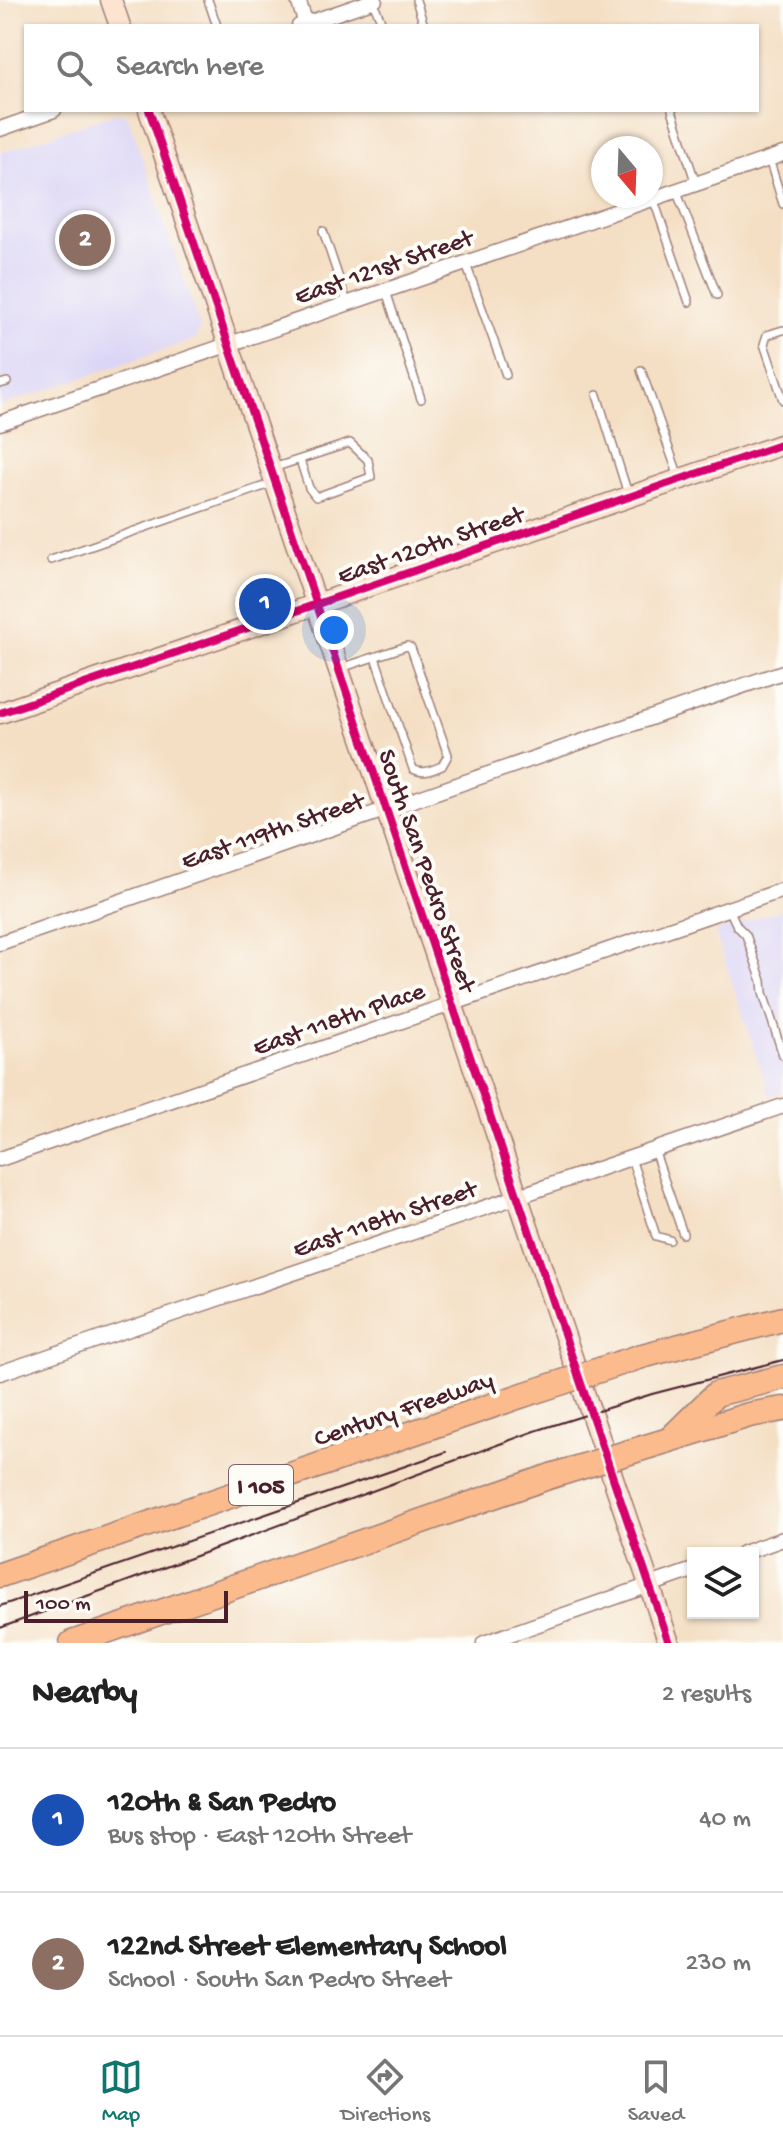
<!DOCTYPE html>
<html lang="en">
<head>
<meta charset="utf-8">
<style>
  :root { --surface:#fff; --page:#f6f6f6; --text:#222; --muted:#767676; --line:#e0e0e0; --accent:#0f766e }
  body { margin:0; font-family:"Gochi Hand",sans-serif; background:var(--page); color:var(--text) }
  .controls { position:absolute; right:24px; bottom:24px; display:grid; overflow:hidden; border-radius:0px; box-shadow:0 2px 6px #0004 }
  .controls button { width:72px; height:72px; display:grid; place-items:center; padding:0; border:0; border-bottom:2px solid var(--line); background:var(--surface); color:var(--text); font:40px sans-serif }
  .compass { position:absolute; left:591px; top:136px; width:72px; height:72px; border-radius:50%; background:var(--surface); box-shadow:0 2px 6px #0004; rotate:161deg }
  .scale { position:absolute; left:24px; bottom:20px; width:204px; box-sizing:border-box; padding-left:8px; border:4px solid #4a1f2b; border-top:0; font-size:22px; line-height:28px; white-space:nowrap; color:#4a1f2b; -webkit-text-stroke:6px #fdfcf7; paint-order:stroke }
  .you { position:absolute; left:334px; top:630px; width:28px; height:28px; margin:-20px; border:6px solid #fff; border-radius:50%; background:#1a73e8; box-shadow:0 0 0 12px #1a73e833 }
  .badge { display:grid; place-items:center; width:52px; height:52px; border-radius:50%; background:var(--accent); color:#fff; font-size:26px; font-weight:700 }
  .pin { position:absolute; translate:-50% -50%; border:4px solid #fff; box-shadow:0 2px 8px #0006 }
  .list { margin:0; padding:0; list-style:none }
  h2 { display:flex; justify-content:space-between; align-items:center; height:104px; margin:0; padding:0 32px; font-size:34px }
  h2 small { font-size:26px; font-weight:400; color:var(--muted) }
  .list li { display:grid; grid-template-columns:52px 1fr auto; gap:24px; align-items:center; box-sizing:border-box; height:144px; padding:0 32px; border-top:2px solid var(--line) }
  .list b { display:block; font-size:30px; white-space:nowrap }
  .list p { margin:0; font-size:26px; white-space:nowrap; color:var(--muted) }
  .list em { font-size:26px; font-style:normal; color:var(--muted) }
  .icon { flex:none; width:44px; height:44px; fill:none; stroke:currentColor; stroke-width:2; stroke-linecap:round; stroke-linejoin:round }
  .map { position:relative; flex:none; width:783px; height:1643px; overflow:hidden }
  .search { position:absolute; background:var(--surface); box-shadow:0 2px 6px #0004; left:24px; right:24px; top:24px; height:88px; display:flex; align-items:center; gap:20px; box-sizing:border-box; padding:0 28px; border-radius:0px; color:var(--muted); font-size:30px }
  .sheet { height:392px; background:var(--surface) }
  nav { display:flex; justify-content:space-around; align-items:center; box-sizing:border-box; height:112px; border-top:2px solid var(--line); background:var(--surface); font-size:22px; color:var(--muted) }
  nav a { display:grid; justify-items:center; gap:4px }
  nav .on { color:var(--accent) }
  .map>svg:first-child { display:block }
  .built { fill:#dcd6f6 }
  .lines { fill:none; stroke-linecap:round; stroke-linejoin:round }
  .lane-casing { stroke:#9f7f78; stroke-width:10 }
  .street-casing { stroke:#9f7f78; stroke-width:17 }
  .secondary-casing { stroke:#9f7f78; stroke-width:23 }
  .highway-casing { stroke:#9f7f78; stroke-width:27 }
  .lane { stroke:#fff; stroke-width:7 }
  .street { stroke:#fff; stroke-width:14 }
  .secondary { stroke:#fde4d1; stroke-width:20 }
  .highway { stroke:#fbbb8d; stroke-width:24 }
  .tram { stroke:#4a1f2b; stroke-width:2 }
  .highway-bridge-casing { stroke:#9f7f78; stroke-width:27; stroke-linecap:butt }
  .highway-bridge { stroke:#fbbb8d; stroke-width:24 }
  .cycleway-casing { stroke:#fdfcf7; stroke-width:13 }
  .cycleway { stroke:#d6006c; stroke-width:8 }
  .labels { text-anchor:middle; stroke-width:8; stroke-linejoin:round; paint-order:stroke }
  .shield { fill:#fdfcf7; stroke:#806168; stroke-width:2 }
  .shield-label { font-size:24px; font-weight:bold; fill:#4a1f2b }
  .street-label { font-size:26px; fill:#4a1f2b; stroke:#fdfcf7 }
</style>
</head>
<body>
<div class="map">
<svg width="783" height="1643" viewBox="0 0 783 1643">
  <rect width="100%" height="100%" fill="#fdfcf7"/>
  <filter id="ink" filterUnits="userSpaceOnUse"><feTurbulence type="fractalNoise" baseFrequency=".0125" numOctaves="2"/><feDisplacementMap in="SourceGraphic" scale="16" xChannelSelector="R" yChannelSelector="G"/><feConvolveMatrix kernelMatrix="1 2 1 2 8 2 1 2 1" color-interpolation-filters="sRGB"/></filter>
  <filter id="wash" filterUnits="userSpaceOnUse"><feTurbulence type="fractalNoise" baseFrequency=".006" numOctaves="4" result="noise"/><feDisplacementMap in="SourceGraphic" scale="32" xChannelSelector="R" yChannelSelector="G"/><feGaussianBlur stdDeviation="1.8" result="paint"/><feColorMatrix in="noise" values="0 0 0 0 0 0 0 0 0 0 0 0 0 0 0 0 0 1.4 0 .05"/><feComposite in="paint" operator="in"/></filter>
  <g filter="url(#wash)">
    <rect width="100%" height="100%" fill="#f4dfc4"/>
    <g class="built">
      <polygon points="118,112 128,116 200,327 195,339 0,406 0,153"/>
      <polygon points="783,909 783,1091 770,1096 715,932"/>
    </g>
  </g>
  <g filter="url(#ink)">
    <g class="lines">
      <g class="lane-casing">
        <g id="lane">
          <polyline points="208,0 217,26"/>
          <polyline points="416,0 424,26"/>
          <polyline points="373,1 383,26"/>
          <polyline points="672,110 696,184"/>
          <polyline points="769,159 783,204"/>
          <polyline points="676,190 717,295"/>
          <polyline points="653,198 689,302"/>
          <polyline points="323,231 347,302"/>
          <polyline points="466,264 506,375"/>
          <polyline points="386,291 421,399"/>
          <polyline points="783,330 767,335 764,344 783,400"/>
          <polyline points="641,370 679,477"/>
          <polyline points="0,384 7,382"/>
          <polyline points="597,395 628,494"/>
          <polyline points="273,468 350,443 368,460 371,477 316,497 309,488 300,460"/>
          <polyline points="51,560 273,483"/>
          <path d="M341,668L407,646L411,648L448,755L442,766C432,770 423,775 413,769L375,657"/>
          <polyline points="729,909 737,926 746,935 762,981 763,993 783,1055"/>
          <polyline points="654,1150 683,1234"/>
          <polyline points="631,1158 656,1236 670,1240"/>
        </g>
      </g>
      <g class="street-casing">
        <g id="street">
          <polyline points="298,0 306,24"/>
          <polyline points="299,26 375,0"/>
          <polyline points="0,129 54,110"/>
          <polyline points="0,423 783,154"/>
          <polyline points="0,943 783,672"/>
          <polyline points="0,1159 783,890"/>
          <polyline points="0,1373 783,1106"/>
          <polyline points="743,1553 783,1539"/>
          <polyline points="484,1643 693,1570"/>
        </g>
      </g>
      <g class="secondary-casing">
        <g id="secondary">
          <polyline points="111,0 120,26"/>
          <polyline points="149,110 669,1643"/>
          <polyline points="0,713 783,444"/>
        </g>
      </g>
      <g class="highway-casing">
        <g id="highway">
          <polyline points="642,1356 783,1319"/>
          <polyline points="675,1438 749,1415 783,1409"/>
          <polyline points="669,1440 716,1394 783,1377"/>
          <polyline points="0,1575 523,1395"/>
          <polyline points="72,1643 551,1476"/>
        </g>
      </g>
      <use href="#lane" class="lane"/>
      <use href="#street" class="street"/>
      <use href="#secondary" class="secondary"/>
      <use href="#highway" class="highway"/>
      <g class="tram">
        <polyline points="0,1606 446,1452"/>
        <polyline points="0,1628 535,1431 652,1394 783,1360"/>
      </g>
      <g class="highway-bridge-casing">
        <g id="highway-bridge">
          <polyline points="523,1395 642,1356"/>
          <polyline points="551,1476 669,1440"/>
        </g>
      </g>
      <use href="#highway-bridge" class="highway-bridge"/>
      <g class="cycleway-casing">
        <g id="cycleway">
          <polyline points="149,110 669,1643"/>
          <polyline points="0,713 783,444"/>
        </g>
      </g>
      <use href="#cycleway" class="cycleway"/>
    </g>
  </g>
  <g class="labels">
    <rect class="shield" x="229" y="1465" width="64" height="40" rx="6"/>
    <g class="shield-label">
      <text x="261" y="1493">I 105</text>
    </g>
    <g class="street-label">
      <text transform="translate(383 265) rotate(-19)" y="9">East 121st Street</text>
      <text transform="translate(430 543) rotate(-19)" y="9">East 120th Street</text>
      <text transform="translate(272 829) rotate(-19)" y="9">East 119th Street</text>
      <text transform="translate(429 870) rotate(71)" y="9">South San Pedro Street</text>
      <text transform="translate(338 1017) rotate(-19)" y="9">East 118th Place</text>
      <text transform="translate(384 1217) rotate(-19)" y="9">East 118th Street</text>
      <text transform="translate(403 1407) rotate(-19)" y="9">Century Freeway</text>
    </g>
  </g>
</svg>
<div class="controls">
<button><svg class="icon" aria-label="layers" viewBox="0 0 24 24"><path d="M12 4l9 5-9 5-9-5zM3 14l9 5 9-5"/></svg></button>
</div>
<svg class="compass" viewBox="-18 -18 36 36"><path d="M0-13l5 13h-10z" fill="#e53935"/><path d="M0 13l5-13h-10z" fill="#767676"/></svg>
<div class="scale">100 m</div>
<div class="you"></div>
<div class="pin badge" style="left:265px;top:604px;background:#1a4fb4">1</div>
<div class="pin badge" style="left:85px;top:240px;background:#8d6e63">2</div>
<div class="search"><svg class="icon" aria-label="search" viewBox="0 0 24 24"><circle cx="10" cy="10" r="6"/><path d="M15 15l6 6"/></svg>Search here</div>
</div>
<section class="sheet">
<h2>Nearby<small>2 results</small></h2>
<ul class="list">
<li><span class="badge" style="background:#1a4fb4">1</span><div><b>120th &amp; San Pedro</b><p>Bus stop · East 120th Street</p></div><em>40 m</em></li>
<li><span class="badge" style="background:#8d6e63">2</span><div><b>122nd Street Elementary School</b><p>School · South San Pedro Street</p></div><em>230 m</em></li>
</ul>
</section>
<nav>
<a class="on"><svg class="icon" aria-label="map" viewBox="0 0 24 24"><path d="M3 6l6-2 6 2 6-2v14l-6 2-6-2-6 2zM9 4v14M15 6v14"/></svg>Map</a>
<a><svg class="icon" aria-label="directions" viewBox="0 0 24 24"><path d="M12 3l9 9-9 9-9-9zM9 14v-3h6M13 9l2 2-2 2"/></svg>Directions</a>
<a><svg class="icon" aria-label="saved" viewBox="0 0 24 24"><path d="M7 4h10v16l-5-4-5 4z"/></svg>Saved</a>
</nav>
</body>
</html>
